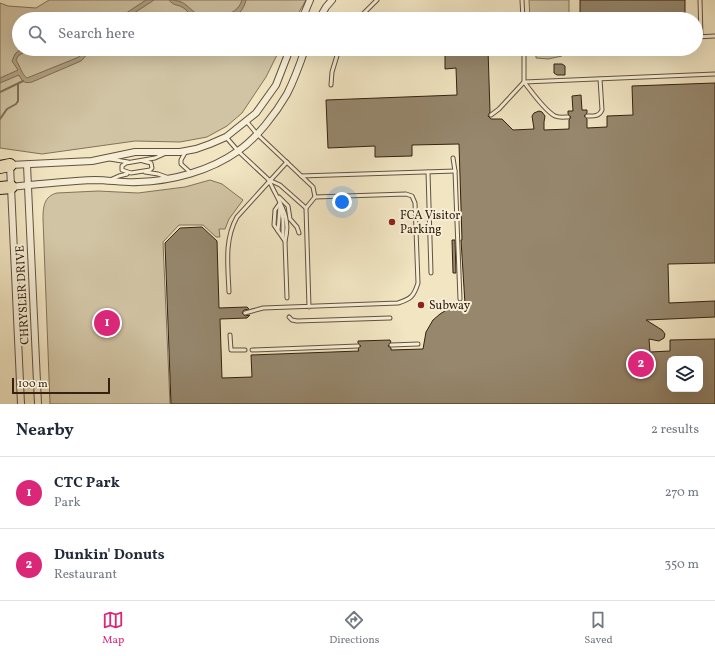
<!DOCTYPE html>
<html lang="en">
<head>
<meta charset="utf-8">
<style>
  :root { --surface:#fff; --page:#f2f2f3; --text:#1f2937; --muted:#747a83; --line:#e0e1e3; --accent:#db2777 }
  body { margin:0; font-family:Vollkorn,serif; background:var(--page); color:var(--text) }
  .controls { position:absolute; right:12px; bottom:12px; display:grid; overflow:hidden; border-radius:8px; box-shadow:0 4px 16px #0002 }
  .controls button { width:36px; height:36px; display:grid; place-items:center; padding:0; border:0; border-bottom:1px solid var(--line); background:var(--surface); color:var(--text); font:20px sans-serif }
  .scale { position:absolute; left:12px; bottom:10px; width:98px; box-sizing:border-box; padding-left:4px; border:2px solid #342110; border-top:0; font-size:11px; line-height:14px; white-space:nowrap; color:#342110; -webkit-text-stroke:3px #f6eed7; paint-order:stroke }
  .you { position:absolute; left:342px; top:202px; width:14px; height:14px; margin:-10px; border:3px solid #fff; border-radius:50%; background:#1a73e8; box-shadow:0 0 0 6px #1a73e833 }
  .badge { display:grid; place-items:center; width:26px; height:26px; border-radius:50%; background:var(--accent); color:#fff; font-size:13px; font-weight:700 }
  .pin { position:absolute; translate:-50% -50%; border:2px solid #fff; box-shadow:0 1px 4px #0006 }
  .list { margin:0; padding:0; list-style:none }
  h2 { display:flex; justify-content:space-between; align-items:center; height:52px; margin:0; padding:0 16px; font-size:17px }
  h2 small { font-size:13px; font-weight:400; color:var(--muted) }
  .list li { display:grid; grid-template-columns:26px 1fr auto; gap:12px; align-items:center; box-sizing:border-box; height:72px; padding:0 16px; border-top:1px solid var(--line) }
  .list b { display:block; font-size:15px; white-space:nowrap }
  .list p { margin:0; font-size:13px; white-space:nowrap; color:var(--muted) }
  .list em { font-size:13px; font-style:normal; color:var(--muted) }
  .icon { flex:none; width:22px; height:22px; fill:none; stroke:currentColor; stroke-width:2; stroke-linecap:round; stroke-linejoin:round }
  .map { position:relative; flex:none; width:715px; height:404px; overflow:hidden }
  .search { position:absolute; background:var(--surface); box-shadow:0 4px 16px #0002; left:12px; right:12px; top:12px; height:44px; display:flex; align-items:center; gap:10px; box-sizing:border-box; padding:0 14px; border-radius:22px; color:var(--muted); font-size:15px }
  .sheet { height:196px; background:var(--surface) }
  nav { display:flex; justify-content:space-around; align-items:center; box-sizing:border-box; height:56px; border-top:1px solid var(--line); background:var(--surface); font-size:11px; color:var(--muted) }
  nav a { display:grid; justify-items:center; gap:2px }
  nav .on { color:var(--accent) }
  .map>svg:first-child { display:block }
  .green { fill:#d1c4a4; stroke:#82725a }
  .water { fill:#b1a285; stroke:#7f6e56 }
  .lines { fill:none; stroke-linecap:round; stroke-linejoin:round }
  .stream { stroke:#7f6e56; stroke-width:2 }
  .building { fill:#96876d; stroke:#342110; fill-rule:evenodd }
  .service-casing { stroke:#63523c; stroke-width:5 }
  .minor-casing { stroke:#63523c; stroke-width:8 }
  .motorway-casing { stroke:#342110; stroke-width:14 }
  .service { stroke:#f6eed7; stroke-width:3 }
  .minor { stroke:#f6eed7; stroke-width:6 }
  .motorway { stroke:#f1e5c2; stroke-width:12 }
  .poi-dot { fill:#8f2418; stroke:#f6eed7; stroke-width:1.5 }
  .labels { text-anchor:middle; stroke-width:4; stroke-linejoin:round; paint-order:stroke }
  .poi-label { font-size:12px; fill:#342110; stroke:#f6eed7; text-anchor:start }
  .street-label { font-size:12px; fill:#342110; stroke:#f6eed7 }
</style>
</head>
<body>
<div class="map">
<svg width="715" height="404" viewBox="0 0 715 404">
  <rect width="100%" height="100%" fill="#f1e5c2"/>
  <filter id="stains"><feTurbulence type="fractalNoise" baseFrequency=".005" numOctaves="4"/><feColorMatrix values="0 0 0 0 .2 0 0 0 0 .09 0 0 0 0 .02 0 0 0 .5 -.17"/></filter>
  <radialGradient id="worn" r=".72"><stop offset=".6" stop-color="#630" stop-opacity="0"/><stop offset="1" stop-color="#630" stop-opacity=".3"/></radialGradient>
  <g class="green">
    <polygon points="49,0 306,0 295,19 19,19 19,49 280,49 266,77 242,113 227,126 207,137 180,142 135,141 42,154 0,148 0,3 8,6 36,8"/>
    <polygon points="529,0 569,0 569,19 530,19"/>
    <polygon points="536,49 560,49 562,56 548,59 536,58"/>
    <path d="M210,180L222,184L243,200L229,219L225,229H219L220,237H216L203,225H179L163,242L170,404H50L43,219C43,207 44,196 57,193L98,191L138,193L185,187Z"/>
  </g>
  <g class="water">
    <polygon points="146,0 154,0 125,19 117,19"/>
    <path d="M169,0C174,0 182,1 186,5C190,8 192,11 196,13C210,20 237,18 242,0H246C241,19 229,19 212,19C206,19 199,20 194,17C189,15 187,9 182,7C176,4 174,6 169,0Z"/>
    <path d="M21,49H29L18,56L16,60C20,66 22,75 27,78L79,57L86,49H92L81,61L32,82C24,84 22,81 19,75L0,83V78L18,70L12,61L15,54Z"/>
  </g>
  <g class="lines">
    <g class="stream">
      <polyline points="0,92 23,81"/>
      <polyline points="0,119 7,109 16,104 18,101 18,84"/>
    </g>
  </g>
  <g class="building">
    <polygon points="580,0 685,0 685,16 580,19"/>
    <path d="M445,49H488L490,112L488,116L491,119H502L513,130L534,129L532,116L534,113L539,111L542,112L545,116L544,122V130L569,129V120L571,117L568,114V111H573L572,96L581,95L582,110H587V113L584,116L587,119V128L607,127V116L633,115L632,86L715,83V263L668,264L669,303L715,301V317L646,320L662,330L665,334L664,338L659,341L649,339L650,352L670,351V340L715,339V404H171L165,243L180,228L202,227L217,241L219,308L247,307L249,309L244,310L242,313L245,316L250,315L247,318L220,319L222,378L252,377L251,355L359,351L358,349L361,346L358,343V341L390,340L391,342L388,346L391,348V350L423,349L426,332L433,320L440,314L448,309L465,304L461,240H462L459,144L412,145V156L375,157V146L328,148L326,100L457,95L456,68L445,69ZM670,359H700V389H670Z"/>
    <polygon points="554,64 562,64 565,66 565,75 557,75 554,73"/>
    <polygon points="452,240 455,240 456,273 453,273"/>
  </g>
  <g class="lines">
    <g class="service-casing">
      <g id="service">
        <polyline points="522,0 523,19"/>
        <polyline points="700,0 701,37"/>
        <polyline points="358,19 377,0"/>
        <polyline points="696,37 715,36"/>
        <polyline points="524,82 715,74"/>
        <path d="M524,82C531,91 545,111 555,116C559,118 565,117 568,117"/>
        <polyline points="331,85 332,72 339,49"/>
        <polyline points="491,115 499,109 524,82 524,49"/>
        <path d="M587,116C593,116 599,117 602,110L600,79"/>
        <polyline points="247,122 257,134 313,187 315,197"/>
        <polyline points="226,137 238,151 269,180 280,185 306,208"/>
        <polyline points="186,151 181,160 181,164 191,173"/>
        <polyline points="453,158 455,171 460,299"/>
        <polyline points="110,159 128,162"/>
        <polyline points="143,161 151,163 152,168 150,170 131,173 122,170 122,166 126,163 155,158 164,154"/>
        <polyline points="145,172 158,174 169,178"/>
        <polyline points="428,172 431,273"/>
        <polyline points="301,176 455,171"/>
        <polyline points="110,180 119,176 127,174"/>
        <path d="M269,180C278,202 292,215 285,241L287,298"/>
        <polyline points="279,197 288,206 290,219 297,227 299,233"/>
        <polyline points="280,203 275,210 274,225 285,241"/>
        <polyline points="280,204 283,219 283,236"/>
        <polyline points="278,231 280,206"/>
        <path d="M229,292C228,266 224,240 237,217L287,162"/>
        <path d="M245,313L263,308L398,303C411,299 414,296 418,283L415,203L412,196L406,194L315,197L306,208L309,307"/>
        <polyline points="289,317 292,320 297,321 390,318"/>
        <polyline points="230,335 231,350 245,350"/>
        <polyline points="391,345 418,344"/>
        <polyline points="252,350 358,346"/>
      </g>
    </g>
    <g class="minor-casing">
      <g id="minor">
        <polyline points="302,19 310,0"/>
        <polyline points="319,19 326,7 332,0"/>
        <polyline points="27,165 38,404"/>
        <path d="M11,187C39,184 67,181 95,180C110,180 124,183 138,182C172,181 210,171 238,151C257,138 276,113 287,94C294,80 300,64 305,49"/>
        <polyline points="21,404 10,165 92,161 135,152 180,152 196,149 210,144 226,137 256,113 276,85 290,49"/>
      </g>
    </g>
    <g class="motorway-casing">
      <g id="motorway">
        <polyline points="0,167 10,165"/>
        <polyline points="0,188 11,187"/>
      </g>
    </g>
    <use href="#service" class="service"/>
    <use href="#minor" class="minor"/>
    <use href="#motorway" class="motorway"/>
  </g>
  <g class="poi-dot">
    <circle cx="392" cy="222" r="4"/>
    <circle cx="421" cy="305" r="4"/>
  </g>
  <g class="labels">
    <g class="poi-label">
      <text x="400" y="219">FCA Visitor<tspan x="400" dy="14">Parking</tspan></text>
      <text x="429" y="309">Subway</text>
    </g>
    <g class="street-label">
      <text transform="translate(22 295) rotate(-93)" y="4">CHRYSLER DRIVE</text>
    </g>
  </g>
  <rect width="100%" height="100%" filter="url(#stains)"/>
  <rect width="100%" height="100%" fill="url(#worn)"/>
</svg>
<div class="controls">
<button><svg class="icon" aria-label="layers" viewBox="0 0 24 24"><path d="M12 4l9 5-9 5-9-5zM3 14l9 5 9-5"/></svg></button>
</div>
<div class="scale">100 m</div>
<div class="you"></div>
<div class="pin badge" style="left:107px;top:323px">1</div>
<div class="pin badge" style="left:641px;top:364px">2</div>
<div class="search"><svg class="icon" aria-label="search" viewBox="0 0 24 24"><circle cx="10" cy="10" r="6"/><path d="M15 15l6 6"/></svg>Search here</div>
</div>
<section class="sheet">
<h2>Nearby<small>2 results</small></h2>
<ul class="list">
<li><span class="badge">1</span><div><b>CTC Park</b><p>Park</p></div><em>270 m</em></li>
<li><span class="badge">2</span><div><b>Dunkin' Donuts</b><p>Restaurant</p></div><em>350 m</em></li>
</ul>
</section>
<nav>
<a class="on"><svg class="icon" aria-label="map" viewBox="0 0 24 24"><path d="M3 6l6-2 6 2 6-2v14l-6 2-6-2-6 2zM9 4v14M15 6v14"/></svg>Map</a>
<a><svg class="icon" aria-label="directions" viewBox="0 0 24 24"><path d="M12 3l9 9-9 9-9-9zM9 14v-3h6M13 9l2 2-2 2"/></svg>Directions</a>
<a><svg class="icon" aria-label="saved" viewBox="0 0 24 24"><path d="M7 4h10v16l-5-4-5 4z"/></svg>Saved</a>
</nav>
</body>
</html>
